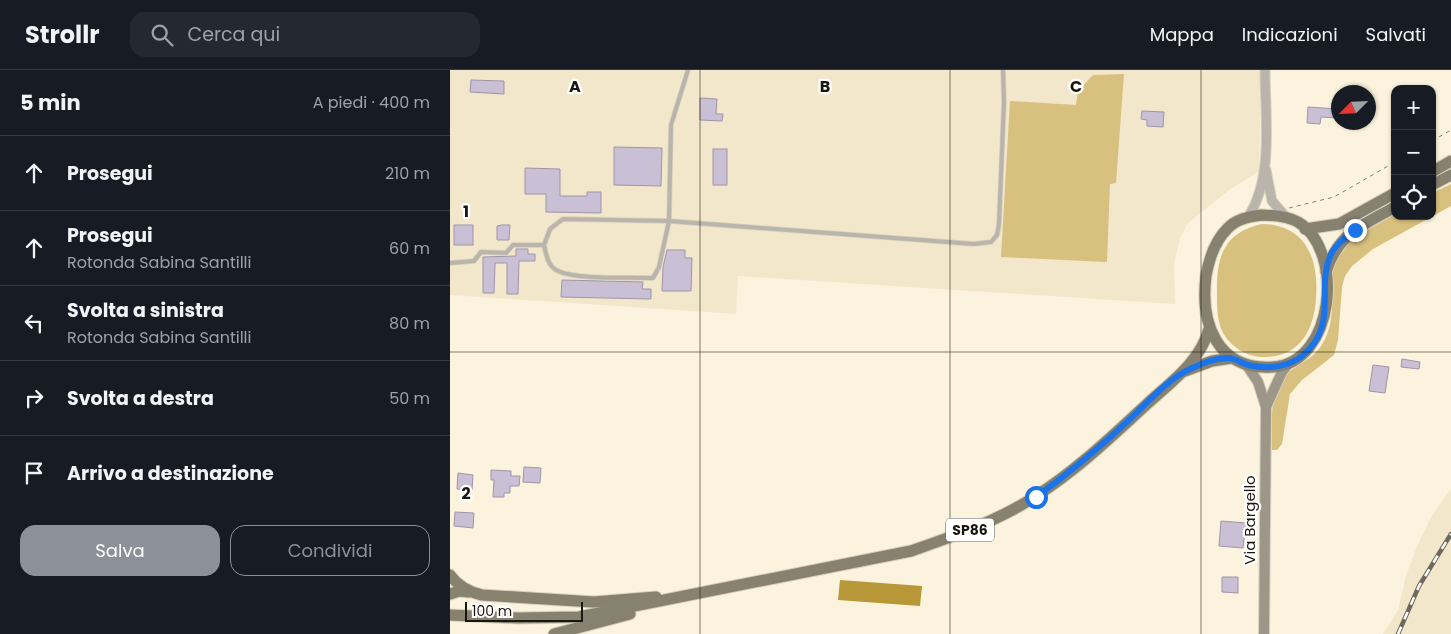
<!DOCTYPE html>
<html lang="it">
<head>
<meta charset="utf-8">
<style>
  :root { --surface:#171b24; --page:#242831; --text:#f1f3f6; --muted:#9ea1a6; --line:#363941; --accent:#8c9099 }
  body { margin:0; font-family:Poppins,sans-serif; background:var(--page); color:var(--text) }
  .controls { position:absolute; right:15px; top:15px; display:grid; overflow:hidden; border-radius:10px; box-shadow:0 1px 4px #0004 }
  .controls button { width:45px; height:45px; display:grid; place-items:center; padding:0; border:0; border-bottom:1px solid var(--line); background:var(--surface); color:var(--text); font:25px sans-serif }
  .compass { position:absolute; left:881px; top:15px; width:45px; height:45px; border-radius:50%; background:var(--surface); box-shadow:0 1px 4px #0004; rotate:246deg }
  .scale { position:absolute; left:15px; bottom:12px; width:118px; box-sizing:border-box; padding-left:5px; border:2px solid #1a1710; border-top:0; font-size:14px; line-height:18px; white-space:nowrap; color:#1a1710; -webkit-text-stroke:4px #fff; paint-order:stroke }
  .stop { position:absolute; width:15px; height:15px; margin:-11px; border:4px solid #1a73e8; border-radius:50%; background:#fff }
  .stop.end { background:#1a73e8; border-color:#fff; box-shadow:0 1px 5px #0008 }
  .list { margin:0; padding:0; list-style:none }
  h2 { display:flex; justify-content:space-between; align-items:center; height:65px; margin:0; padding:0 20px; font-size:21px }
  h2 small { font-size:16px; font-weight:400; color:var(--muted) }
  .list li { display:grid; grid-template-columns:32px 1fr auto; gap:15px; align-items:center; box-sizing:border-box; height:75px; padding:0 20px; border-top:1px solid var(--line) }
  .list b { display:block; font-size:19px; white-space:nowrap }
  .list p { margin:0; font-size:16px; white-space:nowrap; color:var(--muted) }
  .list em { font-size:16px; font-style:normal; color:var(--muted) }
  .actions { display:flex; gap:10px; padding:15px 20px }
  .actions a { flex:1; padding:11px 0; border:1px solid var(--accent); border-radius:15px; text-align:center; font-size:18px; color:var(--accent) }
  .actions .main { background:var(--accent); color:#fff }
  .icon { flex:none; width:28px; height:28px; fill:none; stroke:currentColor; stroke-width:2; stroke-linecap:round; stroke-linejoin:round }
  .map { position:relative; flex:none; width:1001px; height:564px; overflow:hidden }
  header { display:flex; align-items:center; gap:30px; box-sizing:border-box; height:70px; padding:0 25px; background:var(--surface); border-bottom:1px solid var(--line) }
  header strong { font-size:24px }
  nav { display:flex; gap:28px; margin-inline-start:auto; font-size:18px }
  .search { width:350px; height:45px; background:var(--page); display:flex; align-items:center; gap:12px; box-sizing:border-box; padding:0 18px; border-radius:15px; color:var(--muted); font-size:19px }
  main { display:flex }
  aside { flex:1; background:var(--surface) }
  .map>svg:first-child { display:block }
  .built { fill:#f2e7ca }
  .green { fill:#d8c07e }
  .water { fill:#b79737 }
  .building { fill:#c9c0d5; stroke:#9e95a9 }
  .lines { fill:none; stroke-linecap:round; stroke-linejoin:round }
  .service-casing { stroke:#d7d0bc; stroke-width:5.5 }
  .tertiary-casing { stroke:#d7d0bc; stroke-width:11 }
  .secondary-casing { stroke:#d7d0bc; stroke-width:12 }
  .primary-casing { stroke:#d7d0bc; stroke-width:13 }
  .path { stroke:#868172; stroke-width:1; stroke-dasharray:4 4; stroke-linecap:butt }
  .service { stroke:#b9b5ac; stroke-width:4 }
  .tertiary { stroke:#b9b5ac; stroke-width:9 }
  .secondary { stroke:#9c9789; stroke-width:10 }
  .primary { stroke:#878170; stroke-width:11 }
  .rail-casing { stroke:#6d685c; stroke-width:4.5 }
  .rail { stroke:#fff; stroke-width:2.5; stroke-dasharray:8; stroke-linecap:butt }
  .route { stroke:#1a73e8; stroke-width:6 }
  .grid { fill:none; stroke:#1a1710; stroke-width:1; stroke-opacity:0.55 }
  .labels { text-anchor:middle; stroke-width:4.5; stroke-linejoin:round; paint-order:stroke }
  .shield { fill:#fff; stroke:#5f5d58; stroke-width:1 }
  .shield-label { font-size:14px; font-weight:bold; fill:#1a1710 }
  .street-label { font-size:15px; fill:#1a1710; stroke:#fff }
  .grid-label { font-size:16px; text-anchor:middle; font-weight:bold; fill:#1a1710; stroke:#fff; stroke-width:4.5; stroke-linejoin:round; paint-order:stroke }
</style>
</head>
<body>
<header>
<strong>Strollr</strong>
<div class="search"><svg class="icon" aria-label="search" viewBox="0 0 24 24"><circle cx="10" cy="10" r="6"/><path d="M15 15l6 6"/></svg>Cerca qui</div>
<nav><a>Mappa</a><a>Indicazioni</a><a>Salvati</a></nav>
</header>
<main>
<aside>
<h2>5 min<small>A piedi · 400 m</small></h2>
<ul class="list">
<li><svg class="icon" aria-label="ahead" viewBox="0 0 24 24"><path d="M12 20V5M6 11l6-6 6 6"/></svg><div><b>Prosegui</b></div><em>210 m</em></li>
<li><svg class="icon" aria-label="ahead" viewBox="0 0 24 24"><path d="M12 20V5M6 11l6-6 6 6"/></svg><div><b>Prosegui</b><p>Rotonda Sabina Santilli</p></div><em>60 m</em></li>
<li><svg class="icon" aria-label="left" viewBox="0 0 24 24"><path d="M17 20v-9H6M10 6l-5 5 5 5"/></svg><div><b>Svolta a sinistra</b><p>Rotonda Sabina Santilli</p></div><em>80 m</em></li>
<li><svg class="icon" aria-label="right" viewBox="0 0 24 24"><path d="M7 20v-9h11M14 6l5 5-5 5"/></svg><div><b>Svolta a destra</b></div><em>50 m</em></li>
<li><svg class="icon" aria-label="arrive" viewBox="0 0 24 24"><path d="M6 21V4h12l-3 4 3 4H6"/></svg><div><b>Arrivo a destinazione</b></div></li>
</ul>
<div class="actions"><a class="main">Salva</a><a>Condividi</a></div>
</aside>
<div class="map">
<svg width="1001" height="564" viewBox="0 0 1001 564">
  <rect width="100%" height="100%" fill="#fbf3dd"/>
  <g class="built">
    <polygon points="0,0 811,0 809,101 779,120 738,153 730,168 724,194 725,234 288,206 286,244 0,225"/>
    <polygon points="1001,419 1001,564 933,564 948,540 956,506 966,479 981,447"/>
  </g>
  <g class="green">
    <polygon points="674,4 666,113 660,114 657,192 551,187 560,31 626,35 628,21 643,5"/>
    <path d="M1001,114V136L923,179L902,196L895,206L892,217L888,270L884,285L852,310L840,324L832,374L827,380H822C822,355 818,322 838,303C854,289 865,290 876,267C882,253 882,240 882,226C883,216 882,204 884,195C892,170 924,157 945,144V146H982V123Z"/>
    <path d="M812,154C856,155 869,189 866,228C864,259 851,286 816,287C801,288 787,281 777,269C767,256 767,241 767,226C766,189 772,163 812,154Z"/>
  </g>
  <polygon class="water" points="390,510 472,516 470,536 388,530"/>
  <g class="building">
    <polygon points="21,10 54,11 54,24 20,22"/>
    <polygon points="250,28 267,29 266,44 273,44 272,51 250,50"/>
    <polygon points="858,37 888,39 888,48 871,47 870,54 857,53"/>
    <polygon points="692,41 714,42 713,57 697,56 697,50 691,49"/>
    <polygon points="164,77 212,78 211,116 164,115"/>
    <rect x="263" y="79" width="14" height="36"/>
    <polygon points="75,98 110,99 110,126 137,126 137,122 151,122 151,143 96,142 96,124 75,124"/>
    <rect x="4" y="155" width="19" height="20"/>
    <polygon points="52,155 60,155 59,170 47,170 47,156"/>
    <polygon points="66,179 78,179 78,184 85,184 85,191 69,191 68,224 57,224 57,193 45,193 44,223 33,223 33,187 66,186"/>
    <polygon points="217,180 235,180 235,188 242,188 241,221 212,221 213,197"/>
    <polygon points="112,210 193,212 192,219 201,219 201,229 111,227"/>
    <polygon points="952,289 970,292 969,299 951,297"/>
    <polygon points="923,295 939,297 935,323 919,321"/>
    <polygon points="74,397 91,398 90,413 73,412"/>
    <polygon points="41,400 61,401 61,406 70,406 69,416 60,416 60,423 54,423 54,427 43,427 44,410 41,410"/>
    <polygon points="8,403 23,405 22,420 7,419"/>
    <polygon points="5,442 24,443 23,458 4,456"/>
    <polygon points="771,451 796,453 793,478 769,476"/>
    <polygon points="772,507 788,507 788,523 772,522"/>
  </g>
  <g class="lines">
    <g class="service-casing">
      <g id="service">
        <polyline points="238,0 221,55 219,151 524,174 541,172 547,165 549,154 554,32 553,0"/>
        <path d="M0,193L24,191L31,182L56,183L63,175H94L100,159L113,149L219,151L209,197L203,208C180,207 127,210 108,201C98,197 96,184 94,175"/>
      </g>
    </g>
    <g class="tertiary-casing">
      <g id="tertiary">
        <polyline points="816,100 822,131 836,147"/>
        <path d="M798,147C824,108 815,46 815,0"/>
      </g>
    </g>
    <g class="secondary-casing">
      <g id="secondary">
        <polyline points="796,294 808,312 816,337 814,564"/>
        <polyline points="816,337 832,302 839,293"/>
      </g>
    </g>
    <g class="primary-casing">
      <g id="primary">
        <polyline points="982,102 1001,91"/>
        <polyline points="982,115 1001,105"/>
        <path d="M811,145C823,145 837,146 848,152C895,180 885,293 823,297C767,301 750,253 756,206C759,189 764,172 777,159C786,149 798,147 811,145Z"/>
        <polyline points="855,159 889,154 945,123"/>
        <path d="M876,202C888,163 912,156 945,137"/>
        <polyline points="735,301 762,291 782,288"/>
        <path d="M0,505C8,516 18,522 32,525L144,532L206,527"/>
        <polyline points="0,524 9,521 19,522"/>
        <path d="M0,545L68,548L129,547L461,481C504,466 548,451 586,426C627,400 662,366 697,334C722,311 750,292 759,259"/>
        <polyline points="104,564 180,544"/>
      </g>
    </g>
    <g class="path">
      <polyline points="982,71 1001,60"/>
      <polyline points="839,138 884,127 945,92"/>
    </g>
    <use href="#service" class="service"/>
    <use href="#tertiary" class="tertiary"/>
    <use href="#secondary" class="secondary"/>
    <use href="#primary" class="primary"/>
    <g class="rail-casing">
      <polyline id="rail" points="948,564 969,516 1001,464"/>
    </g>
    <use href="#rail" class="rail"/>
  </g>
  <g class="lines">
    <path class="route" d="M586,427C619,403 649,378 679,350C696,334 719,308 740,299C752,293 766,287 780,288C786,289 792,293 798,295C815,299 837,298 852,286C890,254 865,219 881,184C886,174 896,167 905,160"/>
  </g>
  <path class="grid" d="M250,0V564M500,0V564M751,0V564M0,282H1001"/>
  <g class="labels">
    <rect class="shield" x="496" y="448.5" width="48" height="23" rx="4"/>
    <g class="shield-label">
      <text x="520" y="465">SP86</text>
    </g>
    <g class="street-label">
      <text transform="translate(800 450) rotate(-90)" y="5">Via Bargello</text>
    </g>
  </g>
  <g class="grid-label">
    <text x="125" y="22">A</text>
    <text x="375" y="22">B</text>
    <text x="626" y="22">C</text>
    <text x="16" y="147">1</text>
    <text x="16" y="429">2</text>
  </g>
</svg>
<div class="controls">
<button>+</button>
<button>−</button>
<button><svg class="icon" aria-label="locate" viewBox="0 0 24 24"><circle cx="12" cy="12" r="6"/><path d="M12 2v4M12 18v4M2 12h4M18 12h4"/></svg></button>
</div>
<svg class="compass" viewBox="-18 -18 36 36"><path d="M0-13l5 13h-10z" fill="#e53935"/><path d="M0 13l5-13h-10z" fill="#9ea1a6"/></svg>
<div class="scale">100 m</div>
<div class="stop" style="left:586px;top:427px"></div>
<div class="stop end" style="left:905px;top:160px"></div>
</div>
</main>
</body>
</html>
